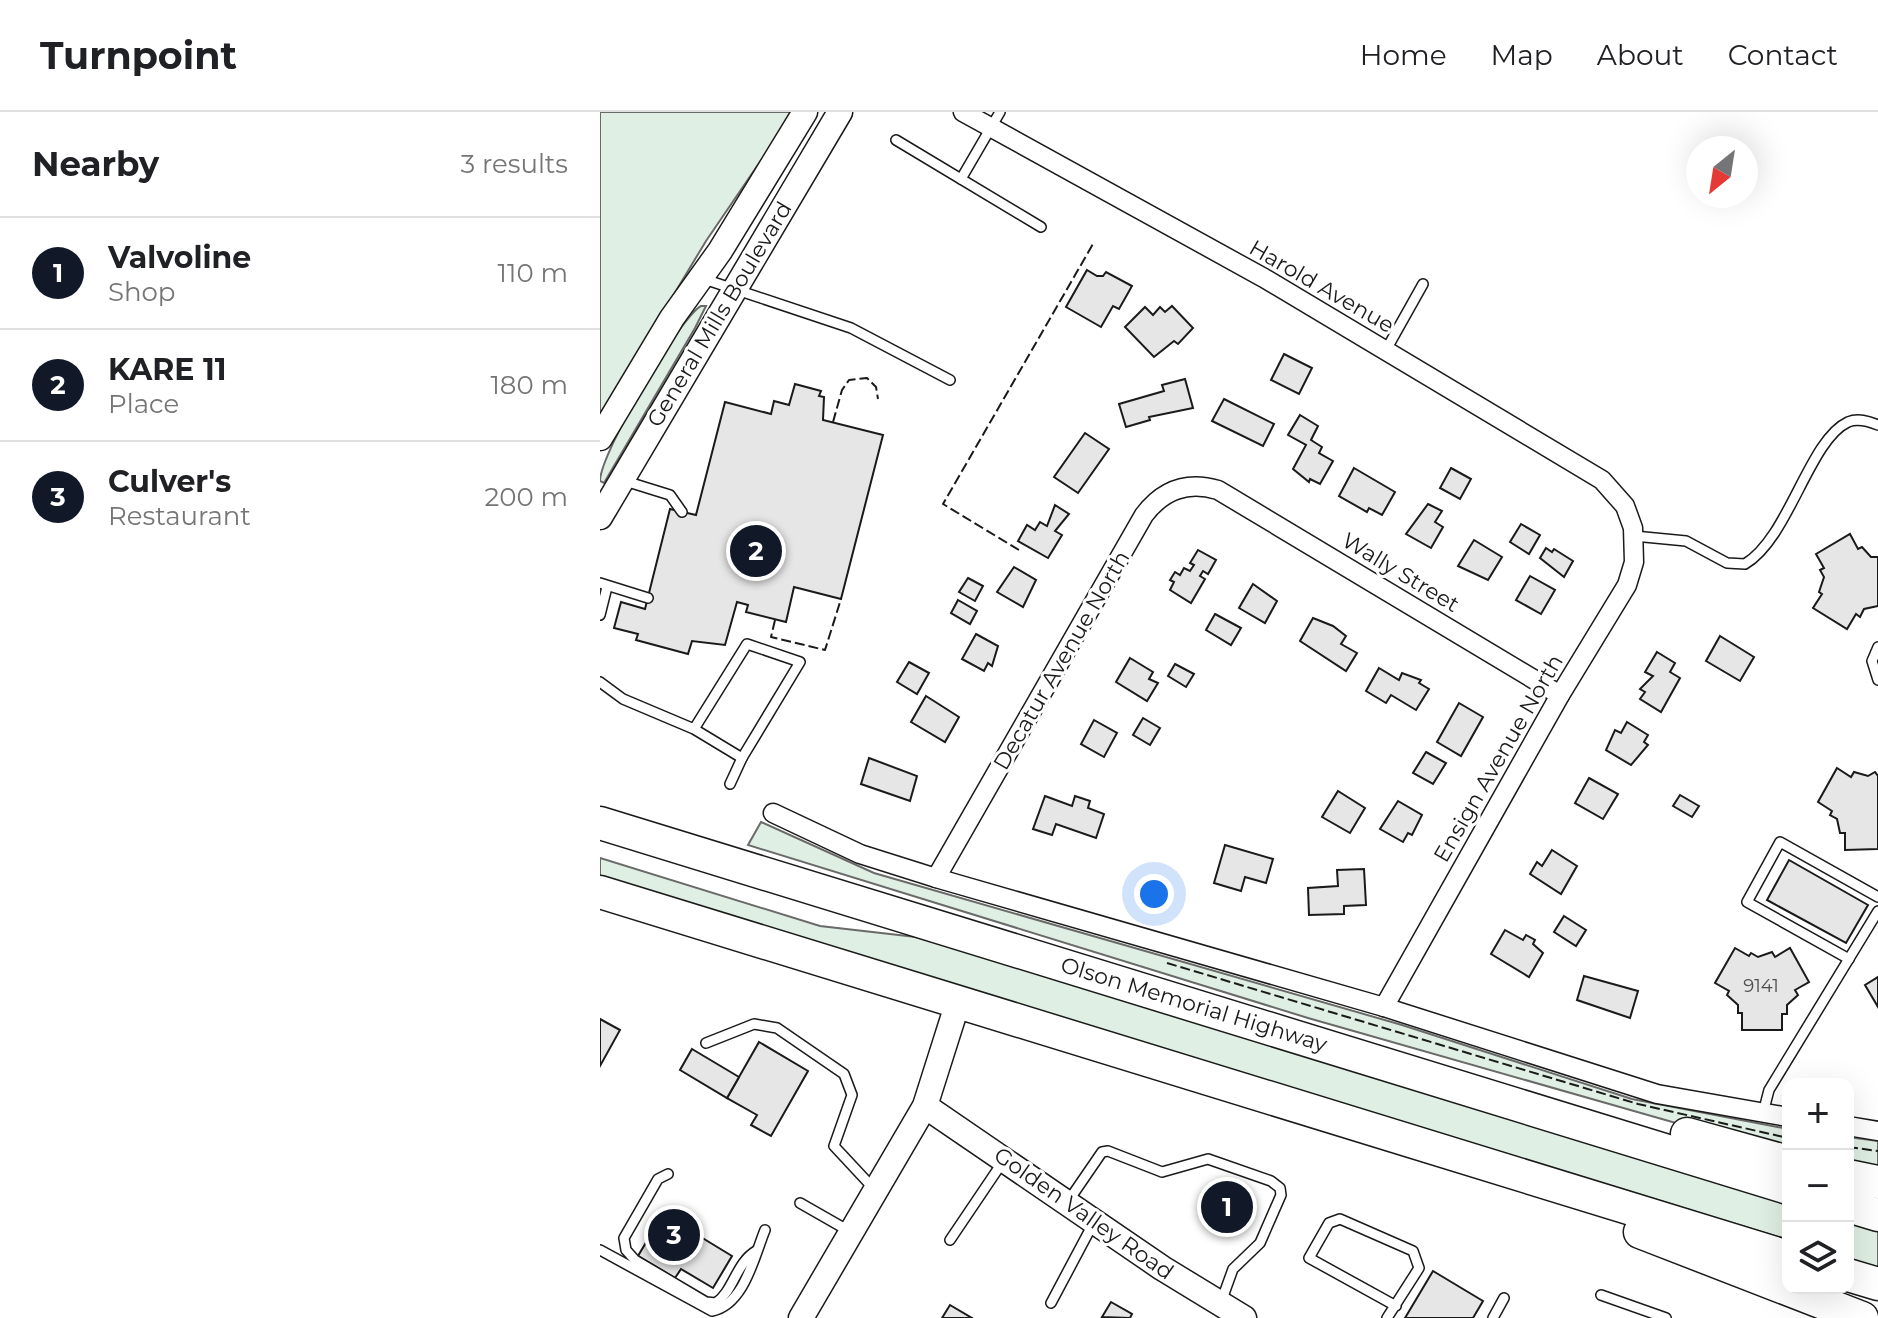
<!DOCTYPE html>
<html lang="en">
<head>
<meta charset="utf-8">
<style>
  :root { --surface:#fff; --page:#f2f2f2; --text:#202124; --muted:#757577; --line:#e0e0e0; --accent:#111827 }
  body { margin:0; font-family:Montserrat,sans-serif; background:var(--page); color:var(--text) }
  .controls { position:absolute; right:24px; bottom:24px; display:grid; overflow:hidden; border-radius:16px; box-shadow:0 8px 32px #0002 }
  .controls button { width:72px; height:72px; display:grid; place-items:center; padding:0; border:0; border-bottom:2px solid var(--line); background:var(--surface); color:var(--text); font:40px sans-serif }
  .compass { position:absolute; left:1086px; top:24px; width:72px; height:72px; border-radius:50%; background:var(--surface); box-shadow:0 8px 32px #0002; rotate:210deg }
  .you { position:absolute; left:554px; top:782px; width:28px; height:28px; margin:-20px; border:6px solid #fff; border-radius:50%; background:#1a73e8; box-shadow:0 0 0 12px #1a73e833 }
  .badge { display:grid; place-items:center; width:52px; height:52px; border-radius:50%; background:var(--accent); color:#fff; font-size:26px; font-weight:700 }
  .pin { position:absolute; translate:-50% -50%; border:4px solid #fff; box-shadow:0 2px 8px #0006 }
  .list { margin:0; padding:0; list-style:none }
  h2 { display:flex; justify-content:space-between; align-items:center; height:104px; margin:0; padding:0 32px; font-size:34px }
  h2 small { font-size:26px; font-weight:400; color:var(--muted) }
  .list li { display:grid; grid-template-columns:52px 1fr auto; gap:24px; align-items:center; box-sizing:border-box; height:112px; padding:0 32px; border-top:2px solid var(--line) }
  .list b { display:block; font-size:30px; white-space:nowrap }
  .list p { margin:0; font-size:26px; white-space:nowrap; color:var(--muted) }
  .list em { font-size:26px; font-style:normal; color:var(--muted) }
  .icon { flex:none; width:44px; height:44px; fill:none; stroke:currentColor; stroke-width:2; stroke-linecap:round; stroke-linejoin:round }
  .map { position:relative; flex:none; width:1278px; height:1206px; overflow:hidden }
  header { display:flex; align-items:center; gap:48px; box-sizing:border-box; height:112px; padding:0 40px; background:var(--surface); border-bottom:2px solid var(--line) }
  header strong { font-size:38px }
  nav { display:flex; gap:44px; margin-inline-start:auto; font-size:28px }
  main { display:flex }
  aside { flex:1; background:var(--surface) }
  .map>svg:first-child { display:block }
  .green { fill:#e0efe3; stroke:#6a6a6a; stroke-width:2 }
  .building { fill:#e6e6e6; stroke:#1a1a1a; stroke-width:2 }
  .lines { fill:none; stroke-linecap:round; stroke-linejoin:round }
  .lane-casing { stroke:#1a1a1a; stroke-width:12 }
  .street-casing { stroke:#1a1a1a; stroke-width:21 }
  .secondary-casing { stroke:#1a1a1a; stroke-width:27 }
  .highway-casing { stroke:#1a1a1a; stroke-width:35 }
  .lane { stroke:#fff; stroke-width:9 }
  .street { stroke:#fff; stroke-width:18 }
  .secondary { stroke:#fff; stroke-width:24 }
  .highway { stroke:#fff; stroke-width:32 }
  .fence { stroke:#1a1a1a; stroke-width:2; stroke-dasharray:10 4; stroke-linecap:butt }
  .labels { text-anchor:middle; stroke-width:6; stroke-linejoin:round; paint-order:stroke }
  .number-label { font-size:18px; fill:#4d4d4d }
  .street-label { font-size:22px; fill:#1a1a1a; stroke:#fff }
</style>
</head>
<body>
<header>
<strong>Turnpoint</strong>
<nav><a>Home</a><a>Map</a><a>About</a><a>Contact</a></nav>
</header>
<main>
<aside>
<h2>Nearby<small>3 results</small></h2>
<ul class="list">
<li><span class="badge">1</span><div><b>Valvoline</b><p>Shop</p></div><em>110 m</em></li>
<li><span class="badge">2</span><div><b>KARE 11</b><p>Place</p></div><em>180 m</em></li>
<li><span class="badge">3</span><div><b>Culver's</b><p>Restaurant</p></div><em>200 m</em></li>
</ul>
</aside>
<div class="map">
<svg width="1278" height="1206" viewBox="0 0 1278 1206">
  <rect width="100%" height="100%" fill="#fff"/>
  <g class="green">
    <polygon points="0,0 194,0 106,129 0,305"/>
    <path d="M101,194H106L95,216L4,371L0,369C0,342 79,206 101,194Z"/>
    <polygon points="161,710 274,761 802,913 1032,987 1188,1017 1188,1043 708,906 148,733"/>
    <polygon points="0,746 220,814 316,825 499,878 1188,1092 1188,1128 0,764"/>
    <polygon points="1248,1025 1278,1029 1278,1062 1248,1057"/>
    <polygon points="1248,1110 1278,1119 1278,1156 1248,1147"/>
  </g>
  <g class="building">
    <polygon points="487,158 497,164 503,164 506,160 532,174 519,197 513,194 501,215 466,195"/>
    <polygon points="572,194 593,216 578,232 574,229 554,245 525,215 545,195 553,203 560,195 565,200"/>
    <polygon points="684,242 712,256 699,282 671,268"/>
    <polygon points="585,267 593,296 549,305 550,308 526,315 519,292 564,279 562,273"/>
    <polygon points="195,272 221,279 219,284 224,285 223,308 283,323 241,487 194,475 186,510 146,500 148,493 137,490 125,533 92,529 88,542 36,528 38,522 14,516 21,490 45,497 70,397 96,403 125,290 171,302 174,289 189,293"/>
    <polygon points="624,287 674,312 663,334 612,309"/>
    <polygon points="700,303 718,314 711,328 722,335 719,341 733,349 720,372 710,367 709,370 693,357 706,333 688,323"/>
    <polygon points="485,321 509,337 478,381 454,365"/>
    <polygon points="754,356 795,380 782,403 769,396 767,400 739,384"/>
    <polygon points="851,356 871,367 860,387 840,376"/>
    <polygon points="828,392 842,399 835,410 843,415 831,436 806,422"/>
    <polygon points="455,393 469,402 455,419 462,423 448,446 418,429 427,413 435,418 440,410 447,414"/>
    <polygon points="921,412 940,423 929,442 910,430"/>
    <polygon points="1250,422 1258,437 1262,435 1271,445 1278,445 1278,494 1264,497 1260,505 1256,502 1247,517 1213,496 1222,482 1219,480 1224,465 1220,458 1224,456 1216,442"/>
    <polygon points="874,428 902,445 888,468 858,454"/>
    <polygon points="946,436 952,440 954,437 973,449 964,465 940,446"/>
    <polygon points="598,438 616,448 608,462 603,459 600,464 605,467 591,491 570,478 574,470 570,468 575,460 580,463 584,456 590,459 594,453 590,451"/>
    <polygon points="414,455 436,468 423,495 397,480"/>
    <polygon points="930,464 955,478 941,502 916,488"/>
    <polygon points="368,466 383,474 375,489 359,480"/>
    <polygon points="653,472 677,489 665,511 639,496"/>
    <polygon points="358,488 377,499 370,512 351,501"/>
    <polygon points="615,502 641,516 631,533 606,518"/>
    <polygon points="713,506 733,514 746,524 741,532 757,541 746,559 700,529"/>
    <polygon points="376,522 398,534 392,554 388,551 384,559 362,547"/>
    <polygon points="1120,524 1154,545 1140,569 1106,549"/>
    <polygon points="1057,540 1075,551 1070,560 1080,566 1061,600 1040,587 1045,580 1040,577 1053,564 1045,560"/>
    <polygon points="530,546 553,560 549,567 558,571 547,589 516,570"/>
    <polygon points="309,550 329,561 317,582 297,570"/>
    <polygon points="575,552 594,562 586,575 568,564"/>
    <polygon points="779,556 799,568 802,561 821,568 819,571 829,577 816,598 791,583 786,591 766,579"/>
    <polygon points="326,584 359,605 345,630 311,610"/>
    <polygon points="859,591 883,605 861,644 837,630"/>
    <polygon points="543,606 560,616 550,633 533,623"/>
    <polygon points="494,608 517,621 504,645 481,632"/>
    <polygon points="1027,610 1048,623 1044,630 1048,633 1031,653 1006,638 1015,618 1021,621"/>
    <polygon points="826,640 846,651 833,672 813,661"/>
    <polygon points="269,646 317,664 310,689 261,672"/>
    <polygon points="1237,656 1251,665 1254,660 1268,664 1275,660 1278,664 1278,737 1245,738 1245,721 1240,721 1237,707 1230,703 1232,699 1218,690"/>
    <polygon points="989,666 1018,682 1003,707 975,691"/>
    <polygon points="738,679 765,696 750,721 722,705"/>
    <polygon points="1080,683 1099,694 1092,705 1073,694"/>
    <polygon points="445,684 472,694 475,684 490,689 488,696 504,702 496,726 456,712 452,723 433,717"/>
    <polygon points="798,689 822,703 812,723 808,721 803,730 780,717"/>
    <polygon points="625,733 673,747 666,771 645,765 641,779 614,771"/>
    <polygon points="952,738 977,754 961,782 930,762 937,750 942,754"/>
    <polygon points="1189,748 1268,793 1246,831 1167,788"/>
    <polygon points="764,757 766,793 744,794 744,802 709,803 708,776 738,774 737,758"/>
    <polygon points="964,804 986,818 976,834 954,820"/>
    <polygon points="905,818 923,828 926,823 935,828 933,832 943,841 929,865 891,842"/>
    <polygon points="1135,836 1149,844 1151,841 1158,845 1172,840 1175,845 1190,836 1209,870 1195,878 1198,883 1187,893 1187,902 1182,902 1182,918 1142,918 1142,901 1138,901 1138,893 1127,883 1129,879 1115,871"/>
    <polygon points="984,864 1038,879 1030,906 977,888"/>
    <polygon points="1278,865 1278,895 1265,873"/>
    <polygon points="0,907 20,918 0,954"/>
    <polygon points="159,930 208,959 171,1024 151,1013 157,1003 127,986"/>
    <polygon points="92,937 139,965 127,986 80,958"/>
    <polygon points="613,1071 650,1082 639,1116 603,1104"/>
    <polygon points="63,1102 132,1144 113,1176 81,1157 75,1166 38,1144"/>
    <polygon points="833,1159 883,1189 873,1206 805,1206"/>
    <polygon points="511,1190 532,1202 530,1206 502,1205"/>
    <polygon points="350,1193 372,1206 342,1206"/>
  </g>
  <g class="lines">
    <g class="lane-casing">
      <g id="lane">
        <polyline points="296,28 441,115"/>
        <polyline points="361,67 400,0"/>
        <polyline points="104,167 251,216 350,268"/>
        <polyline points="786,238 823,172"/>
        <polyline points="25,369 70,383 82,400"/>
        <path d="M1034,424L1086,429L1127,451L1145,452C1189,426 1209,328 1248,310C1258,306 1268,309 1278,313"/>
        <polyline points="0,471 48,486"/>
        <polyline points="0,503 7,475"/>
        <polyline points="1278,535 1272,549 1278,568"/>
        <polyline points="0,570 23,587 94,617 142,646 200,550 147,532 94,617"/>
        <polyline points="130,672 142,646"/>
        <polyline points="1249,847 1147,790 1180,730 1278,785"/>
        <polyline points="106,931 154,912 177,916 244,962 252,983 234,1034 275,1078"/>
        <polyline points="1163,1001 1169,978 1278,799"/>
        <path d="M68,1062L58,1067L24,1126L26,1138L35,1148L106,1190L116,1191C134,1178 136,1151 156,1139"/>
        <polyline points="200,1091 249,1119"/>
        <polyline points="467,1091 502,1040 508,1039 562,1060 608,1047 671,1069 680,1076 681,1083 660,1131 633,1157 621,1190"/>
        <polyline points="350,1128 404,1048"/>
        <path d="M0,1138L112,1199C144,1193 154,1145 165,1118"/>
        <polyline points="1001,1183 1066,1206"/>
        <polyline points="451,1191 494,1110"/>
        <polyline points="787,1206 819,1156 813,1139 740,1107 729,1111 709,1146 796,1194"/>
        <polyline points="893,1206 904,1186"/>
      </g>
    </g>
    <g class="street-casing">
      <g id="street">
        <polyline points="363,0 664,166 1002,368 1025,394 1033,416 1034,450 1027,473 960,583 784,895"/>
        <polyline points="173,701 260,742 336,766 784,895 1057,982 1188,1005"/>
        <path d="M336,766L544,403C563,378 587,369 618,378L960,583"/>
        <polyline points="1248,1014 1278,1019"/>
      </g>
    </g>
    <g class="secondary-casing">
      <g id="secondary">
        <polyline points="0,326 72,206 120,139 205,0"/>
        <polyline points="0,405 240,0"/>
        <polyline points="325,994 562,1156 644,1206"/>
        <polyline points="201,1206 325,994 358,890"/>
      </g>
    </g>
    <g class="highway-casing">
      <g id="highway">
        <polyline points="0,711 1188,1076"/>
        <polyline points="0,780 1188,1145"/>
        <polyline points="1087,1022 1188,1050"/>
        <polyline points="1248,1064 1278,1070"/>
        <polyline points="1248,1094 1278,1103"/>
        <polyline points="1040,1120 1262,1206"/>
        <polyline points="1248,1163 1278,1172"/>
      </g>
    </g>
    <use href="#lane" class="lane"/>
    <use href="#street" class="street"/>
    <use href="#secondary" class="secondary"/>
    <use href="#highway" class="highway"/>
    <g class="fence">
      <polyline points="233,310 242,278 249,268 267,266 276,275 278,287"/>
      <polyline points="419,438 343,392 493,132"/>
      <polyline points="175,508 171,525 225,538 241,487"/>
      <polyline points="567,851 1038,992 1188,1026"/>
      <polyline points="1248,1035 1278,1039"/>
    </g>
  </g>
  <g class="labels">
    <g class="number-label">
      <text x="1161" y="880">9141</text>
    </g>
    <g class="street-label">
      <text transform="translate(722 174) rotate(30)" y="8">Harold Avenue</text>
      <text transform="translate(119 202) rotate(-59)" y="8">General Mills Boulevard</text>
      <text transform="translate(801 460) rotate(31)" y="8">Wally Street</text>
      <text transform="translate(461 548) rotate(-60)" y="8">Decatur Avenue North</text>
      <text transform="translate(898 646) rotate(-60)" y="8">Ensign Avenue North</text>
      <text transform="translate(594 892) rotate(17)" y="8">Olson Memorial Highway</text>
      <text transform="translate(484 1101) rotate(35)" y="8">Golden Valley Road</text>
    </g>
  </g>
</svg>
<div class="controls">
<button>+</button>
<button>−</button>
<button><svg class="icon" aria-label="layers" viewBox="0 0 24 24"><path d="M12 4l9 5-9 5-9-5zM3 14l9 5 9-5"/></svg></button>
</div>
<svg class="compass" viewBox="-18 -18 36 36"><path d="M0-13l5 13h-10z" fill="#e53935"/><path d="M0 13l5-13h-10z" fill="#757577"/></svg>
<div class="you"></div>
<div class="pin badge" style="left:627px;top:1095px">1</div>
<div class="pin badge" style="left:156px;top:439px">2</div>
<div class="pin badge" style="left:74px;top:1123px">3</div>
</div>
</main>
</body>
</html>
